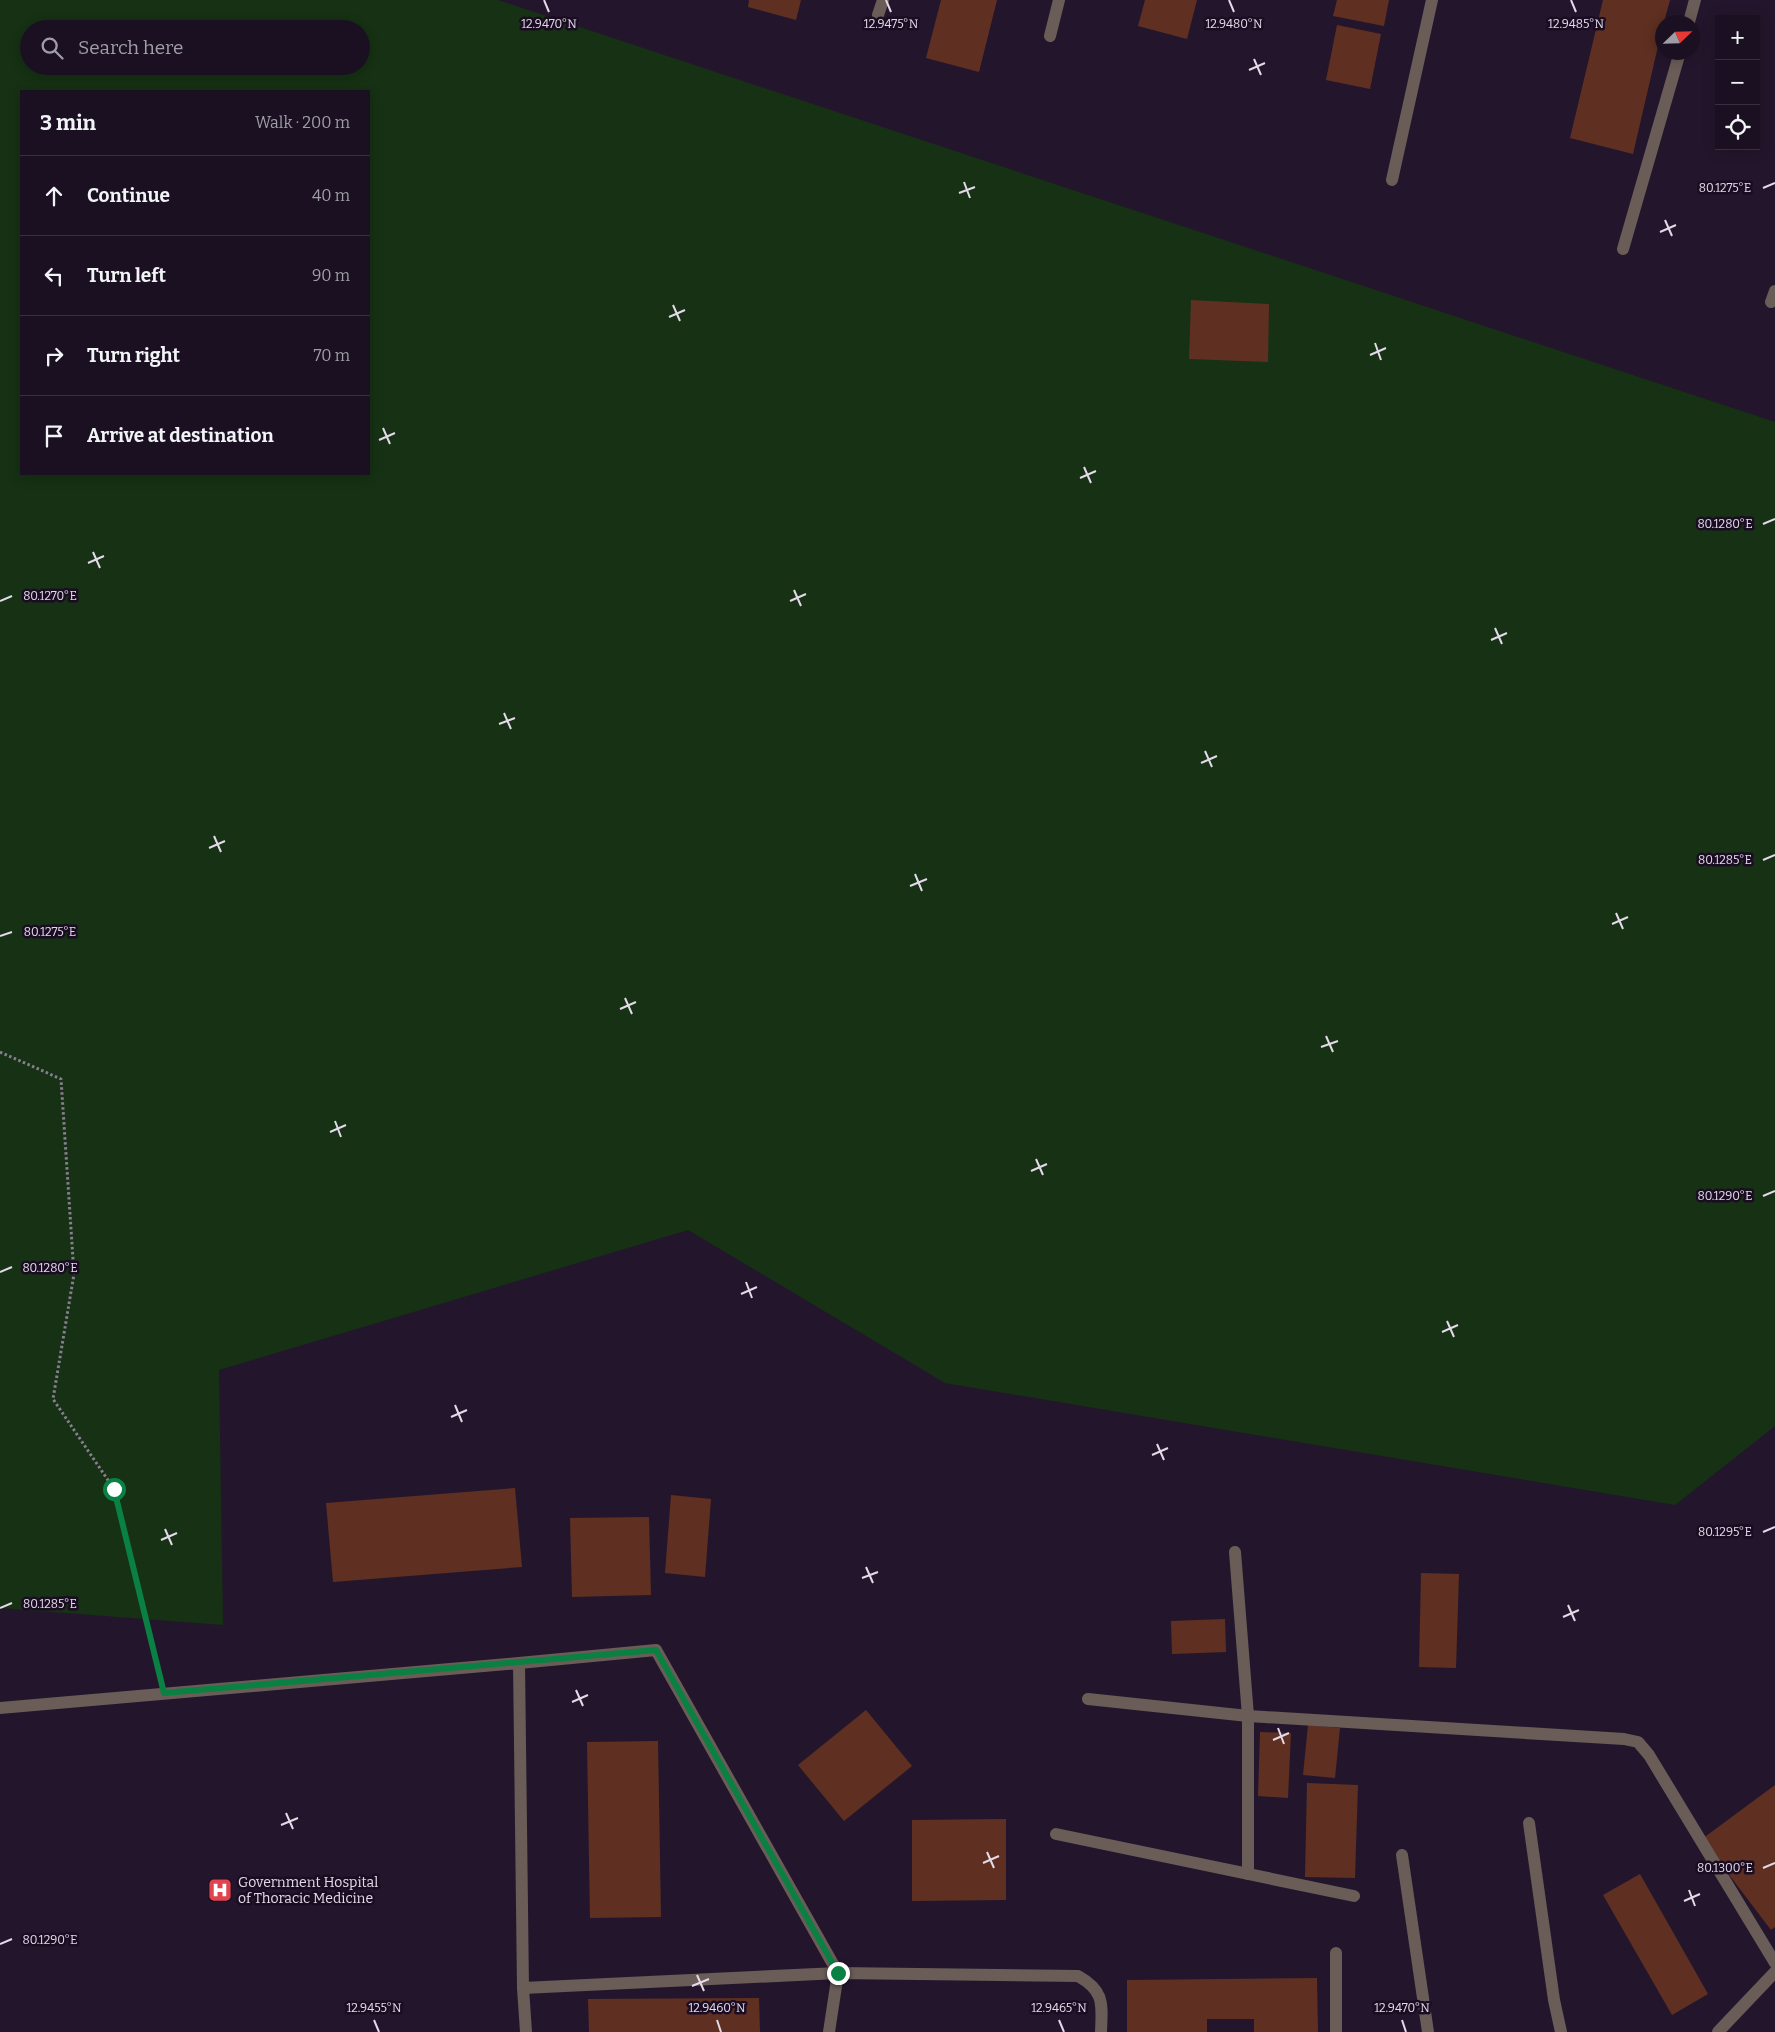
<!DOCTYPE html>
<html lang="en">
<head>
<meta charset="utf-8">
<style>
  :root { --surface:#1a1021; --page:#271e2e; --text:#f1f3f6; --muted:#9f9da5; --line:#38303f }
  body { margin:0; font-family:Bitter,serif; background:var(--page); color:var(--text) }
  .controls { position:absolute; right:15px; top:15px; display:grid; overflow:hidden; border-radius:0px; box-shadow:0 2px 12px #0003 }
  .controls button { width:45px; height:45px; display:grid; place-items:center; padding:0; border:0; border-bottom:1px solid var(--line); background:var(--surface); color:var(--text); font:25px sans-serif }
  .compass { position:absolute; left:1655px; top:15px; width:45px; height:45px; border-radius:50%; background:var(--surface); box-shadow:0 2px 12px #0003; rotate:67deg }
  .stop { position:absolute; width:15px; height:15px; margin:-11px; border:4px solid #0b8043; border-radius:50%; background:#fff }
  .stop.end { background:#0b8043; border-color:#fff; box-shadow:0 1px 5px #0008 }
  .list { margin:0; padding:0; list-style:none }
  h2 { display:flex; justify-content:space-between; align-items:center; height:65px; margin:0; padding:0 20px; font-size:21px }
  h2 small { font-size:16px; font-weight:400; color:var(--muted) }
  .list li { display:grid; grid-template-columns:32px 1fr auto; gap:15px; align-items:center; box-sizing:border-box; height:80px; padding:0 20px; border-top:1px solid var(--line) }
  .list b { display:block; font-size:19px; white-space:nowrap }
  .list em { font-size:16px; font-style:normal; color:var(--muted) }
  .icon { flex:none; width:28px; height:28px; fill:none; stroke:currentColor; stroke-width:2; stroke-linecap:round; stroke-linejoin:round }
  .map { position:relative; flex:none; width:1775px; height:2032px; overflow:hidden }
  .search { position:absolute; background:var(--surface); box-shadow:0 2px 12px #0003; left:20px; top:20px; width:350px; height:55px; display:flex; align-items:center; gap:12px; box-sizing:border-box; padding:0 18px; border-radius:28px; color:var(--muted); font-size:19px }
  .panel { position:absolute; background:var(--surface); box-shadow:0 2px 12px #0003; left:20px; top:90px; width:350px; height:385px; border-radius:0px }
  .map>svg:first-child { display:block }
  .green { fill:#163114; fill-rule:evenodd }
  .building { fill:#5f3021 }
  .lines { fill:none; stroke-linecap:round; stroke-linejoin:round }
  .path { stroke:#897e91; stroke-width:3; stroke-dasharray:2.5 2.5; stroke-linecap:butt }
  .minor { stroke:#6a5c57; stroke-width:12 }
  .route { stroke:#0b8043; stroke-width:6 }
  .ticks { fill:none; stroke:#e3dae9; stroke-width:2 }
  .labels { text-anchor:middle; stroke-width:5; stroke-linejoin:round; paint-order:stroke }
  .poi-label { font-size:14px; fill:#e3dae9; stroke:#1a0c22; text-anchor:start }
  .ticks-label { font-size:12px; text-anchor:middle; fill:#e3dae9; stroke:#1a0c22; stroke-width:5; stroke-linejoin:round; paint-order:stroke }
</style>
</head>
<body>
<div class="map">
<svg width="1775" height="2032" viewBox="0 0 1775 2032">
  <rect width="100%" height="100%" fill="#23162c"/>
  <path class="green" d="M0,0H498L1775,422V1426L1675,1505L945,1383L688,1230L219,1370L223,1625L0,1608ZM29,29H361V66H29ZM21,91H369V474H21Z"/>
  <g class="building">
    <polygon points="749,0 801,0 796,20 748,7"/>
    <polygon points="941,0 997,0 979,72 926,58"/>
    <polygon points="1145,0 1197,0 1187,39 1138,26"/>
    <polygon points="1337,0 1389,0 1384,26 1333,16"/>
    <polygon points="1603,0 1670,0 1664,22 1662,22 1662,29 1633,154 1570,138"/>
    <polygon points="1337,25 1381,34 1370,89 1326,80"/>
    <polygon points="1191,300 1269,304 1268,362 1189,359"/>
    <polygon points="515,1488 522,1567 333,1582 326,1503"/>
    <polygon points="671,1495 711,1499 705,1577 665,1573"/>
    <polygon points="649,1517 651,1595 572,1597 570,1518"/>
    <polygon points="1421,1573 1459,1574 1456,1668 1419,1667"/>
    <polygon points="1225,1619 1226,1652 1172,1654 1171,1621"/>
    <polygon points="866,1710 912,1766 844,1821 798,1765"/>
    <polygon points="1308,1725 1340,1728 1335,1778 1303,1775"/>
    <polygon points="1260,1732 1291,1733 1288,1798 1258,1796"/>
    <polygon points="658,1741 661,1917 590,1918 587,1742"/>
    <polygon points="1307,1783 1358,1785 1355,1878 1305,1877"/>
    <polygon points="1775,1785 1775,1927 1771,1930 1702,1839"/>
    <polygon points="1006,1819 1006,1900 912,1901 912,1820"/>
    <polygon points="1640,1874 1708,1994 1672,2015 1603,1895"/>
    <polygon points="1317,1978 1318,2032 1254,2032 1254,2019 1207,2019 1207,2032 1127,2032 1127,1980"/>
    <polygon points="759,1998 760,2032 589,2032 588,1999"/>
  </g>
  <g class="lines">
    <polyline class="path" points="0,1052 61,1079 74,1274 53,1399 114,1489 158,1668"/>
    <g class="minor">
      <polyline points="878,15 883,0"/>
      <polyline points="1689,22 1695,0"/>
      <polyline points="1050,36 1059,0"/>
      <polyline points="1392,180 1432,0"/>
      <polyline points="1623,249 1680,52"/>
      <polyline points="1771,302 1775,291"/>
      <polyline points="1235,1552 1248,1716 1248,1874"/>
      <polyline points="519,1663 656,1650 838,1973 829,2032"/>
      <polyline points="1088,1699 1248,1716 1624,1739 1638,1742 1649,1755 1775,1963"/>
      <polyline points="0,1708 519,1663 523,1988 526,2032"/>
      <polyline points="1529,1823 1554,2000 1561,2032"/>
      <polyline points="1056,1834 1354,1896"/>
      <polyline points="1402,1855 1428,2032"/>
      <path d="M523,1988L838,1973L1078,1976C1105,1991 1102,2004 1101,2032"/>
      <polyline points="1336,2032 1336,1953"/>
      <polyline points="1718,2032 1775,1972"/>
    </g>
  </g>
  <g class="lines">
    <polyline class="route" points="114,1489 164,1693 656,1650 838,1973"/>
  </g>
  <path class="ticks" d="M544,0L549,12M886,0L891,12M1229,0L1234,12M1571,0L1576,12M1254,59L1261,75M1249,70L1265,63M964,182L970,198M1763,188L1775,183M959,193L975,187M1665,220L1672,236M1660,232L1676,225M673,305L680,321M669,317L685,310M1375,343L1381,360M1370,355L1386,348M383,428L390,444M379,440L395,433M1084,467L1091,483M1080,478L1096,471M1763,524L1775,519M93,552L100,568M88,563L104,556M794,590L801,606M0,601L12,596M790,601L806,594M1495,628L1502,644M1491,640L1507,633M504,713L511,729M499,724L515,718M1205,751L1212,767M1201,763L1217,756M214,836L221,852M209,848L225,841M1763,860L1775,855M915,874L922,891M910,886L927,879M1616,913L1623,929M1612,924L1628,917M0,936L12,932M625,998L632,1014M620,1009L636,1002M1326,1036L1333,1052M1321,1047L1338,1041M335,1121L341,1137M330,1132L346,1125M1036,1159L1043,1175M1031,1171L1047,1164M1763,1196L1775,1191M0,1272L12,1267M746,1282L752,1298M741,1294L757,1287M1447,1321L1454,1337M1442,1332L1458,1325M455,1405L462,1422M451,1417L467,1410M1157,1444L1164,1460M1152,1455L1168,1448M165,1529L172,1545M1763,1532L1775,1527M161,1540L177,1533M866,1567L873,1583M862,1578L878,1572M1568,1605L1575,1621M0,1608L12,1603M1563,1617L1579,1610M576,1690L583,1706M572,1702L588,1695M1278,1728L1284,1744M1273,1740L1289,1733M286,1813L293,1829M281,1825L298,1818M987,1852L994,1868M983,1863L999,1856M1763,1868L1775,1863M1689,1890L1695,1906M1684,1901L1700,1894M0,1944L12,1939M697,1975L704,1991M692,1986L709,1979M374,2020L379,2032M717,2020L721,2032M1059,2020L1064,2032M1402,2020L1406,2032"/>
  <defs>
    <g id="hospital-square" transform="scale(1.25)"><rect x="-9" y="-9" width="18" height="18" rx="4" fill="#e0444e" stroke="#1a0c22"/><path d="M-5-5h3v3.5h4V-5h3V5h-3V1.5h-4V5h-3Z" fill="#fff"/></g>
  </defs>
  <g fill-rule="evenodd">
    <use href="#hospital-square" x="220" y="1890"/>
  </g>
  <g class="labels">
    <g class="poi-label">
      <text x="238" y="1887">Government Hospital<tspan x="238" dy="16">of Thoracic Medicine</tspan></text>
    </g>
  </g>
  <g class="ticks-label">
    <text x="549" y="28">12.9470°N</text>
    <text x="891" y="28">12.9475°N</text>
    <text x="1234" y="28">12.9480°N</text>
    <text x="1576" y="28">12.9485°N</text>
    <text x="1725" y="192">80.1275°E</text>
    <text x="1725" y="528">80.1280°E</text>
    <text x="50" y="600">80.1270°E</text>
    <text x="1725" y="864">80.1285°E</text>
    <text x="50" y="936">80.1275°E</text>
    <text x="1725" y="1200">80.1290°E</text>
    <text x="50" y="1272">80.1280°E</text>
    <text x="1725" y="1536">80.1295°E</text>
    <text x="50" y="1608">80.1285°E</text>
    <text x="1725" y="1872">80.1300°E</text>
    <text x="50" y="1944">80.1290°E</text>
    <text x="374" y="2012">12.9455°N</text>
    <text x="717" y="2012">12.9460°N</text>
    <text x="1059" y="2012">12.9465°N</text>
    <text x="1402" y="2012">12.9470°N</text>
  </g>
</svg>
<div class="controls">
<button>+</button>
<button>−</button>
<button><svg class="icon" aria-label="locate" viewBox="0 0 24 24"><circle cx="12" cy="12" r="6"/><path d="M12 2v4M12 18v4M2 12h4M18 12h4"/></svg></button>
</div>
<svg class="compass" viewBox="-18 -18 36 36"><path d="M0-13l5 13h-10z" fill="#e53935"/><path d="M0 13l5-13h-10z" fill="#9f9da5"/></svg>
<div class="stop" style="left:114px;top:1489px"></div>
<div class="stop end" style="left:838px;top:1973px"></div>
<div class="search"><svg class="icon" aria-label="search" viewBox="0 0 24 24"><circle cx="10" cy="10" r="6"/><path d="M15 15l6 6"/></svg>Search here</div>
<section class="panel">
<h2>3 min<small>Walk · 200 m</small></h2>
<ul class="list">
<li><svg class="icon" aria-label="ahead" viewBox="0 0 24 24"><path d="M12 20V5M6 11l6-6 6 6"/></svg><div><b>Continue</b></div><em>40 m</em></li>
<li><svg class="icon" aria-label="left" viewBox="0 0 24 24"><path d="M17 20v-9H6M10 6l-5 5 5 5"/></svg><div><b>Turn left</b></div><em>90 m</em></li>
<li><svg class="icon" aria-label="right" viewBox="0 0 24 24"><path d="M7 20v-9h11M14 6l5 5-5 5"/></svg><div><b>Turn right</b></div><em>70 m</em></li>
<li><svg class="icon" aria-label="arrive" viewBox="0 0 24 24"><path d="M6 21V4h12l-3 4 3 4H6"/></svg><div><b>Arrive at destination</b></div></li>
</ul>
</section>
</div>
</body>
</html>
